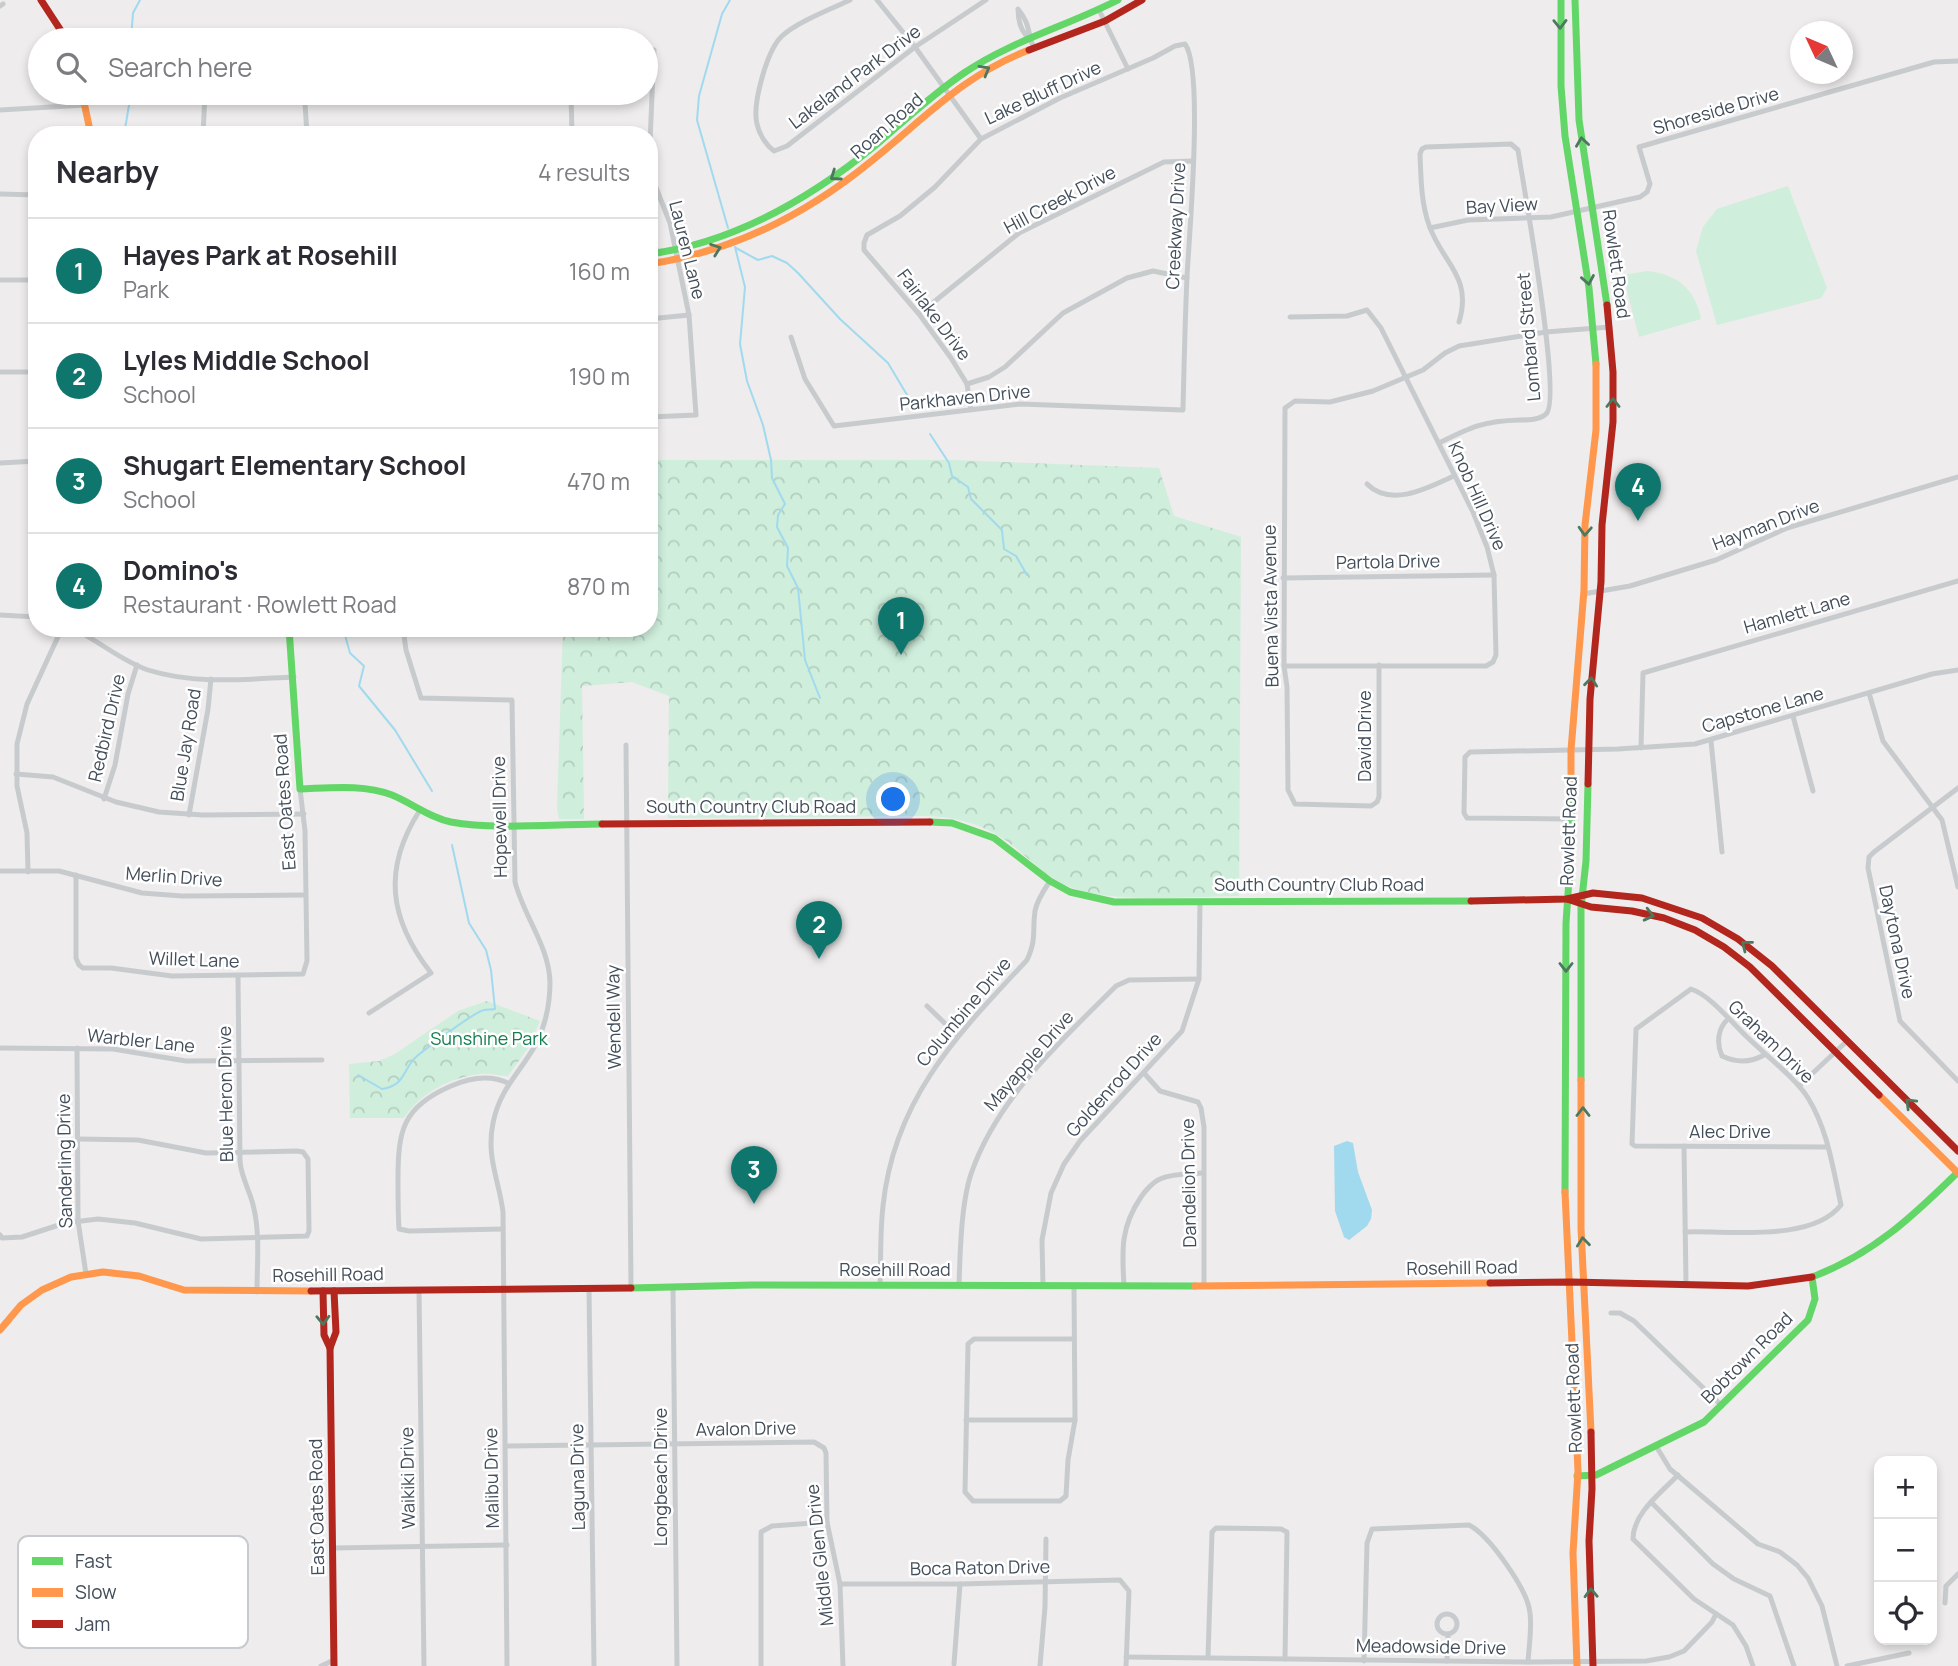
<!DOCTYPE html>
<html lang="en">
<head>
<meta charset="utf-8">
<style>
  :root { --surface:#fff; --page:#f2f2f3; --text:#2b2b33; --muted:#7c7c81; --line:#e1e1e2; --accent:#0f766e }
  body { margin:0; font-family:Manrope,sans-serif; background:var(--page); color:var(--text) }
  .controls { position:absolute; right:21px; bottom:21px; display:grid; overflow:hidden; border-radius:14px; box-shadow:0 4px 10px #0003 }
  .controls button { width:63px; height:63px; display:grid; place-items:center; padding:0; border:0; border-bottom:2px solid var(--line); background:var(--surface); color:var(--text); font:35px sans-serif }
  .compass { position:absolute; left:1790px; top:21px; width:63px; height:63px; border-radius:50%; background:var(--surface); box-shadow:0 4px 10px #0003; rotate:314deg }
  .you { position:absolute; left:894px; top:800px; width:24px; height:24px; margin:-18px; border:5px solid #fff; border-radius:50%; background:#1a73e8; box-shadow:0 0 0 10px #1a73e833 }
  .badge { display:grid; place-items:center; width:46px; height:46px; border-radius:50%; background:var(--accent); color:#fff; font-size:23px; font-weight:700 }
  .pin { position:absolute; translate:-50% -58px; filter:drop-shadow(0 2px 4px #0008) }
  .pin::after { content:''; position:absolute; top:37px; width:24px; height:21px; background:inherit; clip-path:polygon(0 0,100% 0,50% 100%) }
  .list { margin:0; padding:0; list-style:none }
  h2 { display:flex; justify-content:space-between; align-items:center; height:91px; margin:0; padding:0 28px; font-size:30px }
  h2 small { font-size:23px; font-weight:400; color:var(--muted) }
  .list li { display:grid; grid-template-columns:46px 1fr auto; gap:21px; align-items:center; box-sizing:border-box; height:105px; padding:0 28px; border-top:2px solid var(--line) }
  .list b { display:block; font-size:26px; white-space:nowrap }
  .list p { margin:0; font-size:23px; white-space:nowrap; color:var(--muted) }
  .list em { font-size:23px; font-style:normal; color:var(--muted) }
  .icon { flex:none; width:38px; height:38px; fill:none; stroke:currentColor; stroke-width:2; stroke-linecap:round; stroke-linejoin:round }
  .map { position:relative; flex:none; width:1958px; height:1666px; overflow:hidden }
  .search { position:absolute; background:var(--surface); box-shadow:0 4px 10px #0003; left:28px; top:28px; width:630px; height:77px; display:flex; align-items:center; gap:18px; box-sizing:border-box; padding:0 24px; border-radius:38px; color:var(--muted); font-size:26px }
  .panel { position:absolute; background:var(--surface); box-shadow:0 4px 10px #0003; left:28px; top:126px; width:630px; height:511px; border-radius:28px }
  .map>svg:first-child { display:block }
  .park { fill:url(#park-crowns) }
  .pitch { fill:#cfeedc }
  .water { fill:#a1daee }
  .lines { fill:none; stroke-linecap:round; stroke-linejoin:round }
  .stream { stroke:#a1daee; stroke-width:2 }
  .street { stroke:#c8cbcd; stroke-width:5 }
  .fast { stroke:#63d668; stroke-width:7 }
  .slow { stroke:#ff974d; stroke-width:7 }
  .jam { stroke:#b3261e; stroke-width:7 }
  .oneway { stroke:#4d775e }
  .labels { text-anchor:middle; stroke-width:5; stroke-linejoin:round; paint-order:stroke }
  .street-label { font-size:18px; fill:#434e5a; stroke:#fff }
  .park-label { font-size:18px; fill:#127d4d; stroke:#fff }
  .key { fill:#fff; stroke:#c7cace; stroke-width:2 }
  .key-label { font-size:19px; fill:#434e5a }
</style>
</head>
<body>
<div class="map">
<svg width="1958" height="1666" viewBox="0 0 1958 1666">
  <defs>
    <pattern id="park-crowns" width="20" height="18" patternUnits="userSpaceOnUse" patternTransform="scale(1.75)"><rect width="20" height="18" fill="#cfeedc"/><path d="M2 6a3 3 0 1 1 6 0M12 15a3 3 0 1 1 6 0" fill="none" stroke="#b3cebf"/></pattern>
  </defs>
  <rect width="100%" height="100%" fill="#eeecec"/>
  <g class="park">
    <path d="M649,460H952L1159,468L1174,516L1241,537L1239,896C1192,896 1116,904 1073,888C1047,879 1030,858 1008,842C982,823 953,816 922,816L668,818L669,696L632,682L582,686L584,819H559L557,808L563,628H649Z"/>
    <path d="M487,1001L540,1021L528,1048L508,1076C499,1076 490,1073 480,1074C451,1077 420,1093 404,1118H350L349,1064L379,1061L395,1054L458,1011Z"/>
  </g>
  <g class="pitch">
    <polygon points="1788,186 1827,288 1821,298 1717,325 1696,251 1703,227 1717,209"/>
    <path d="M1647,271C1677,274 1695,289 1701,319L1639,337L1623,275Z"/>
  </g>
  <polygon class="water" points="1347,1141 1353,1143 1358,1172 1372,1210 1371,1219 1367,1226 1349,1240 1344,1237 1335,1211 1334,1146"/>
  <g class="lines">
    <g class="stream">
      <polyline points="131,40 133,13 140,0"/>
      <polyline points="124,135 131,93"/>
      <polyline points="728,228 697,120 699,96 722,14 730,0"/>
      <polyline points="735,247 745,287 740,344 747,381 763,425 771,460 772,478 785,504 778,515 777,527 788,548 787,566 798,588 805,660 820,698"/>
      <polyline points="736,248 758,260 772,256 787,263 798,273 840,319 888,363 913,405"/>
      <polyline points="930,434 949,463 952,476 968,487 971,499 1002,530 1004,549 1016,556 1027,575"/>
      <polyline points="343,628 350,653 364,666 359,686 395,730 432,791"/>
      <path d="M358,1075L382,1089C406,1085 402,1070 416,1057C425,1049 476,1011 484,1010C488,1009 491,1010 495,1009L491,970L486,950L469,923L452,845"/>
    </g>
    <g class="street">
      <path d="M850,0C831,9 797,22 782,36C767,50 752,104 757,124C759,134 766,145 774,151L787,146L915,47L986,0"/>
      <polyline points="877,0 915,47 981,139"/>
      <polyline points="0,6 3,4"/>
      <polyline points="1099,10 1128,69"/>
      <path d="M1030,39C1021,32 1018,20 1018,9C1031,25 1027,32 1034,49"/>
      <polyline points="646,50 654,50 650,142 652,170 655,185 670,223 689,315 696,415 649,417"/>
      <polyline points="571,93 572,135"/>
      <polyline points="0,110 85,105"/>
      <polyline points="203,135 205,93"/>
      <polyline points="307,135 305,103 308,94 351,93"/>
      <polyline points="0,194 37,195"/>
      <polyline points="1430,228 1468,220 1551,217 1640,197 1647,192 1650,184 1639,147 1934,62 1958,61"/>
      <polyline points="0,280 37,280"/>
      <polyline points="919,314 1019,233 1164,162 1193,161"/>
      <polyline points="649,319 689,315"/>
      <path d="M791,337L805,379L834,426L1020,404L1183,410C1184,366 1185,321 1187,277C1189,237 1204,69 1185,44L1175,46L1153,58L1060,98L981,139L935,187L900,216L867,235L864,243V250L919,314L951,358L967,384L971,410"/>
      <polyline points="0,372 37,372"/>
      <polyline points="967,384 989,377 1005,367 1063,313 1127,278 1153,271 1187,278"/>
      <path d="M1439,443C1471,427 1483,421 1520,420C1528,420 1540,420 1546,414C1563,400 1523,184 1518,150L1511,144L1426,147L1422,149L1420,154C1421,178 1421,203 1429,225C1442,263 1473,276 1459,322"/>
      <polyline points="0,463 37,461"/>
      <path d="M1367,484C1391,508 1428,488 1454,476"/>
      <polyline points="1283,578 1494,575"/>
      <polyline points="1583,594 1630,586 1716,560 1787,528 1958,477"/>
      <polyline points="0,615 37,617"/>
      <path d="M72,628C98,640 121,661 148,670C195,685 247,679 294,677"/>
      <path d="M403,628L406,650L421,698L512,700L515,882C524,917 549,946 550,982C550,1003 545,1026 536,1044C520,1073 500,1088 493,1123C486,1157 499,1180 503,1212L507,1666"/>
      <polyline points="1379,665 1379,797 1377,802 1371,806 1295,804 1288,790 1287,687 1284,666 1285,408 1295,401 1330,402 1373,391 1423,370 1445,353 1459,346 1546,332 1610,327"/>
      <polyline points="1284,666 1486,666 1493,662 1496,655 1494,575 1487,547 1473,512 1381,328 1367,310 1347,316 1290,317"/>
      <polyline points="1869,693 1883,741 1942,820 1958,887"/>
      <polyline points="1793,716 1813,791"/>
      <polyline points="1711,741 1722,852"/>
      <polyline points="626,745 631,1288"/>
      <polyline points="1641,748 1643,673 1958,581"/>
      <polyline points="16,774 53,777 116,802 159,812 203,815 304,814"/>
      <polyline points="1958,788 1874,852 1869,857 1868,868 1900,1021 1958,1081"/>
      <polyline points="104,799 115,765 128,694 137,665"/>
      <polyline points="189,815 208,709 211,679"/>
      <polyline points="1571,819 1467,818 1464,813 1465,757 1470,752 1618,749 1695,744 1932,674 1958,670"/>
      <polyline points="0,871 59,871 142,893 182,896 305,895"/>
      <polyline points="28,872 27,833 17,786 17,744 27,704 62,628"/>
      <polyline points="76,875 76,958 79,965 83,968 111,968 172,976 303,974 307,961 305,831 300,789"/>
      <path d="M238,976L240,1161C241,1178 251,1192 254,1209C260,1235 257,1265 257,1292"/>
      <polyline points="927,1006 958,1036"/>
      <path d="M369,1013L431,973C389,919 382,869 420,810"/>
      <path d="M1728,1019C1718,1028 1716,1043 1722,1056C1737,1063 1750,1063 1764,1055"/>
      <polyline points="0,1048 113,1049 186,1061 322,1060"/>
      <polyline points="77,1048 78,1221 86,1274"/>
      <polyline points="1144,1073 1160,1091 1198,1102 1201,1108 1204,1127 1204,1286"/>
      <polyline points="1799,1086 1847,1041"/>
      <polyline points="1684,1146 1686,1284"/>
      <path d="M503,1229L409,1231L399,1229C398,1213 398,1197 398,1180C398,1131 402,1107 451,1086C469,1078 489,1074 508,1083"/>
      <path d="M1685,1232C1728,1230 1811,1243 1841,1205C1833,1169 1828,1130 1808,1098C1796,1078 1758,1049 1740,1030C1727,1017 1709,995 1691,989L1636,1029L1632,1144L1635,1146L1828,1147"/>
      <polyline points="0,1235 2,1238 22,1237 65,1223 98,1219 135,1223 201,1239 307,1236 309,1231 308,1159 303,1152 297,1151 206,1153 138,1140 78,1139"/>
      <path d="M880,1286C881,1260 880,1232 883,1206C894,1099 957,1035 1027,960C1037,938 1032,932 1035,911C1037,900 1044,890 1050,881"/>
      <path d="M959,1286C960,1254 961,1204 971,1174C997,1098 1061,1041 1116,986L1129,980L1199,979"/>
      <polyline points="1043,1286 1042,1240 1051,1193 1064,1164 1080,1141 1182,1031 1199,979 1200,901"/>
      <polyline points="1074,1286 1075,1420 1068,1460 1066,1496 1060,1501 973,1501 965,1492 968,1344 974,1339 1074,1339"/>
      <path d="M1124,1286C1122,1251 1120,1228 1141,1197C1145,1191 1153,1182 1160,1179C1173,1173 1190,1174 1203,1173"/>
      <polyline points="673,1288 677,1666"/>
      <polyline points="589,1289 594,1666"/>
      <polyline points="419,1290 424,1666"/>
      <polyline points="1611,1313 1620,1313 1634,1321 1722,1406"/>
      <polyline points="966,1420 1075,1420"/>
      <polyline points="506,1446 814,1442 824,1448 826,1453 827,1522 840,1584 843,1666"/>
      <polyline points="1656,1446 1670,1469 1758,1544 1780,1552 1797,1565 1808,1578 1822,1606 1837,1666"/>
      <path d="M1678,1475C1661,1493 1633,1513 1633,1539L1694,1599L1733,1625L1746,1646L1753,1666"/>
      <polyline points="1651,1502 1713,1564 1734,1579 1770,1596 1794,1666"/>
      <polyline points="333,1548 507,1545"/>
      <polyline points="840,1584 960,1584 1120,1580 1129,1591 1126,1666"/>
      <polyline points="1945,1603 1946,1586 1958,1574"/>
      <circle cx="1447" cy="1624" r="10"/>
      <polyline points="1126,1657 1528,1662 1646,1661 1669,1657 1684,1651 1712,1622 1716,1614"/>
      <polyline points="1208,1657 1212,1532 1216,1528 1281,1529 1287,1532 1285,1659"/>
      <path d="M1364,1661L1367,1543L1372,1529L1469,1525C1489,1535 1528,1590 1530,1613C1532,1628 1529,1646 1528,1662"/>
      <polyline points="1447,1661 1448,1634"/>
      <polyline points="954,1664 960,1584"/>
      <polyline points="321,1666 334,1660"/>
      <polyline points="761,1666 761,1532 772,1526 827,1522"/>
      <polyline points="1040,1666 1045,1607 1046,1539"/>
      <polyline points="1847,1666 1909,1653"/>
    </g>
    <g class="fast">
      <polyline points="1561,0 1561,86 1565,136 1589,288 1596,364"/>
      <polyline points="1575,0 1579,120 1607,305"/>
      <path d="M649,254C735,243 811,198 877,144C905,120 933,94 964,73C1011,41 1067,26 1118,0"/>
      <path d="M289,628L300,789C330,788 363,784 392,795C412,803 428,817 451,822C494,830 557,824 602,824"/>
      <polyline points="930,822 952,823 994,838 1050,881 1070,892 1114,902 1471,901"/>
      <polyline points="1581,1080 1581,907 1586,861 1588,784"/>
      <polyline points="1565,1192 1566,923 1572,836 1571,788"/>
      <polyline points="631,1288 752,1285 1195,1286"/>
      <path d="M1577,1476L1596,1475L1704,1422L1808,1320L1815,1299L1812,1277C1873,1254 1912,1217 1958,1172"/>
    </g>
    <g class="slow">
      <polyline points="82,93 91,135"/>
      <path d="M649,264C731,252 805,215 869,163C923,120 963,75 1029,50"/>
      <polyline points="1571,788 1571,750 1584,590 1585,525 1596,430 1596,364"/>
      <polyline points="1581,1080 1581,1228 1591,1432"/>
      <polyline points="1879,1095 1958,1173"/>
      <polyline points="1565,1192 1578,1471 1573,1553 1577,1666"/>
      <polyline points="1195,1286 1490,1283"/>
      <polyline points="0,1330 21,1305 42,1290 71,1277 103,1272 139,1276 184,1290 311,1291"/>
    </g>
    <g class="jam">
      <polyline points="41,0 67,40"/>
      <polyline points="1029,50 1105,21 1142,0"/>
      <polyline points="1588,784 1590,699 1601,582 1602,525 1613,422 1613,372 1607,305"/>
      <polyline points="602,824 930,822"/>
      <polyline points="1567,899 1591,907 1632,911 1664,918 1695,930 1724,947 1750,967 1879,1095"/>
      <polyline points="1471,901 1567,899 1593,893 1642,898 1702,918 1738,939 1772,966 1958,1151"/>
      <polyline points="1490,1283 1571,1282 1748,1286 1812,1277"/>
      <polyline points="311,1291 631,1288"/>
      <polyline points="323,1291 324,1335 330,1348"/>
      <polyline points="334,1291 336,1332 330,1348 334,1666"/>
      <polyline points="1591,1432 1592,1489 1589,1541 1593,1666"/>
    </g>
  </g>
  <defs><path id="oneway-chevron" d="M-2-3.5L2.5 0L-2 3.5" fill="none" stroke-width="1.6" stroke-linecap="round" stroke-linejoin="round" transform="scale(1.75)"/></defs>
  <g class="oneway">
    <use href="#oneway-chevron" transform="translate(1560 24) rotate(89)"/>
    <use href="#oneway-chevron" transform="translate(985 70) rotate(-30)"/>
    <use href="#oneway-chevron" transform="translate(1582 142) rotate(-98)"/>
    <use href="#oneway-chevron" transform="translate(835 176) rotate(145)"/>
    <use href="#oneway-chevron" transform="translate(716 249) rotate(-20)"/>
    <use href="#oneway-chevron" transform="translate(1588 280) rotate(80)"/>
    <use href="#oneway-chevron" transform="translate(1613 403) rotate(-90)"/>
    <use href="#oneway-chevron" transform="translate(1585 531) rotate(93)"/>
    <use href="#oneway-chevron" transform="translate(1591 682) rotate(-84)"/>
    <use href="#oneway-chevron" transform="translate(1649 915) rotate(14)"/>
    <use href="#oneway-chevron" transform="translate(1746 945) rotate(-142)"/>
    <use href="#oneway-chevron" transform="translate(1566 967) rotate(90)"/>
    <use href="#oneway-chevron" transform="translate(1910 1103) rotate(-135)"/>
    <use href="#oneway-chevron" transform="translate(1583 1112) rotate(-90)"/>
    <use href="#oneway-chevron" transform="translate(1583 1242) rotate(-96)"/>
    <use href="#oneway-chevron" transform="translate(323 1320) rotate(88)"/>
    <use href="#oneway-chevron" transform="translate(1591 1593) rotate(-92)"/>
  </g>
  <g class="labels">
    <g class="street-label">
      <text transform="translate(855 77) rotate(-37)" y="6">Lakeland Park Drive</text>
      <text transform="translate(1043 93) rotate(-25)" y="6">Lake Bluff Drive</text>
      <text transform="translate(1716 111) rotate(-16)" y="6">Shoreside Drive</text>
      <text transform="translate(887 126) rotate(-41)" y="6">Roan Road</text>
      <text transform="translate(1060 200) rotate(-28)" y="6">Hill Creek Drive</text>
      <text transform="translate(1502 206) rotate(-3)" y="6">Bay View</text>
      <text transform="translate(1176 226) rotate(-87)" y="6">Creekway Drive</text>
      <text transform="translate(687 250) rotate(76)" y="6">Lauren Lane</text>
      <text transform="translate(1616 264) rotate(82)" y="6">Rowlett Road</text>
      <text transform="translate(934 315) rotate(53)" y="6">Fairlake Drive</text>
      <text transform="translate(1529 337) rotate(-95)" y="6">Lombard Street</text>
      <text transform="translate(965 398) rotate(-6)" y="6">Parkhaven Drive</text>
      <text transform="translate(1477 496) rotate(66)" y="6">Knob Hill Drive</text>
      <text transform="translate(1766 525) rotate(-21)" y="6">Hayman Drive</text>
      <text transform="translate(1388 562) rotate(-1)" y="6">Partola Drive</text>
      <text transform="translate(1271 606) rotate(-91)" y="6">Buena Vista Avenue</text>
      <text transform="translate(1797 613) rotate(-16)" y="6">Hamlett Lane</text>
      <text transform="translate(1763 710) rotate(-16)" y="6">Capstone Lane</text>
      <text transform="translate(107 728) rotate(-77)" y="6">Redbird Drive</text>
      <text transform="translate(1365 736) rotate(-90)" y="6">David Drive</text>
      <text transform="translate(186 745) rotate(-81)" y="6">Blue Jay Road</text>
      <text transform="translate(285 802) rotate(-94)" y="6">East Oates Road</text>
      <text x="751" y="813">South Country Club Road</text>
      <text transform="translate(500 817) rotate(-91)" y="6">Hopewell Drive</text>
      <text transform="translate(1569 831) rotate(-88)" y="6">Rowlett Road</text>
      <text transform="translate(174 877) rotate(4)" y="6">Merlin Drive</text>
      <text x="1319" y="891">South Country Club Road</text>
      <text transform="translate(1897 942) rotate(78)" y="6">Daytona Drive</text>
      <text transform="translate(194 960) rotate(2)" y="6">Willet Lane</text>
      <text transform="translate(964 1012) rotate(-50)" y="6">Columbine Drive</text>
      <text transform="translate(614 1017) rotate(-91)" y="6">Wendell Way</text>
      <text transform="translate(141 1041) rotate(6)" y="6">Warbler Lane</text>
      <text transform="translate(1771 1042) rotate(44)" y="6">Graham Drive</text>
      <text transform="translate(1029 1061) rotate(-49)" y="6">Mayapple Drive</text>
      <text transform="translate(1114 1085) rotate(-48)" y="6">Goldenrod Drive</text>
      <text transform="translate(226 1094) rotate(-91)" y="6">Blue Heron Drive</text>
      <text x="1730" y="1138">Alec Drive</text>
      <text transform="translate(65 1161) rotate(-91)" y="6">Sanderling Drive</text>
      <text transform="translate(1189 1183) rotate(-91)" y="6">Dandelion Drive</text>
      <text transform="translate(1462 1268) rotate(-1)" y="6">Rosehill Road</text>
      <text x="895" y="1276">Rosehill Road</text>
      <text transform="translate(328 1275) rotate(-1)" y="6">Rosehill Road</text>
      <text transform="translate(1747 1358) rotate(-45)" y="6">Bobtown Road</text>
      <text transform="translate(1574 1398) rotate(-92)" y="6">Rowlett Road</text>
      <text transform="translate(746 1429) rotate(-1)" y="6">Avalon Drive</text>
      <text transform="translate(578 1477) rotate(-91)" y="6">Laguna Drive</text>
      <text transform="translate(661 1477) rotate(-90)" y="6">Longbeach Drive</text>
      <text transform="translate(408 1478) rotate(-91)" y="6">Waikiki Drive</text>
      <text transform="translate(492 1478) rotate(-91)" y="6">Malibu Drive</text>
      <text transform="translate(317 1507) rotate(-91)" y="6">East Oates Road</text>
      <text transform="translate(820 1555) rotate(-96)" y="6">Middle Glen Drive</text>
      <text transform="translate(980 1568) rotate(-1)" y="6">Boca Raton Drive</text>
      <text transform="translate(1431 1647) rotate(1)" y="6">Meadowside Drive</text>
    </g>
    <g class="park-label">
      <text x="489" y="1045">Sunshine Park</text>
    </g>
  </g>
  <rect x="18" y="1536" width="230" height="112" rx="10" class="key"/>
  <rect x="32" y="1557" width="31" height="8" fill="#63d668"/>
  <rect x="32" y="1588" width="31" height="9" fill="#ff974d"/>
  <rect x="32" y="1620" width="31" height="8" fill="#b3261e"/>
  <g class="key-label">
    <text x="75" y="1568">Fast</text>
    <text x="75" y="1599">Slow</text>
    <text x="75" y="1631">Jam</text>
  </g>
</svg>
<div class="controls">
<button>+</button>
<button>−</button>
<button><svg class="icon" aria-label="locate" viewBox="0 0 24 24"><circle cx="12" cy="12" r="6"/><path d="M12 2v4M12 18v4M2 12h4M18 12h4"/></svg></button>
</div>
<svg class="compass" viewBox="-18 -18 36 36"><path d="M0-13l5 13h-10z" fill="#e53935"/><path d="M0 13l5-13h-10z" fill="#7c7c81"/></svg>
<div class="you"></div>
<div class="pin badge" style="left:901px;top:655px">1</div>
<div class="pin badge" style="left:819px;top:959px">2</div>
<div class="pin badge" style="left:754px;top:1204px">3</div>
<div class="pin badge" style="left:1638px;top:521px">4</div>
<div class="search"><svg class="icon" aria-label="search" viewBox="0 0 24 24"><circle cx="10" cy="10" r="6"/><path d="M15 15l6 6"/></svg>Search here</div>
<section class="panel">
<h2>Nearby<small>4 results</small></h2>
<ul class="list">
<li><span class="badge">1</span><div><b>Hayes Park at Rosehill</b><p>Park</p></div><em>160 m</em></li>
<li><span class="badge">2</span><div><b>Lyles Middle School</b><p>School</p></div><em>190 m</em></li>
<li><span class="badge">3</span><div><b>Shugart Elementary School</b><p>School</p></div><em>470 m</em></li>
<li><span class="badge">4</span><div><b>Domino's</b><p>Restaurant · Rowlett Road</p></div><em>870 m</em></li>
</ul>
</section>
</div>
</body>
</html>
